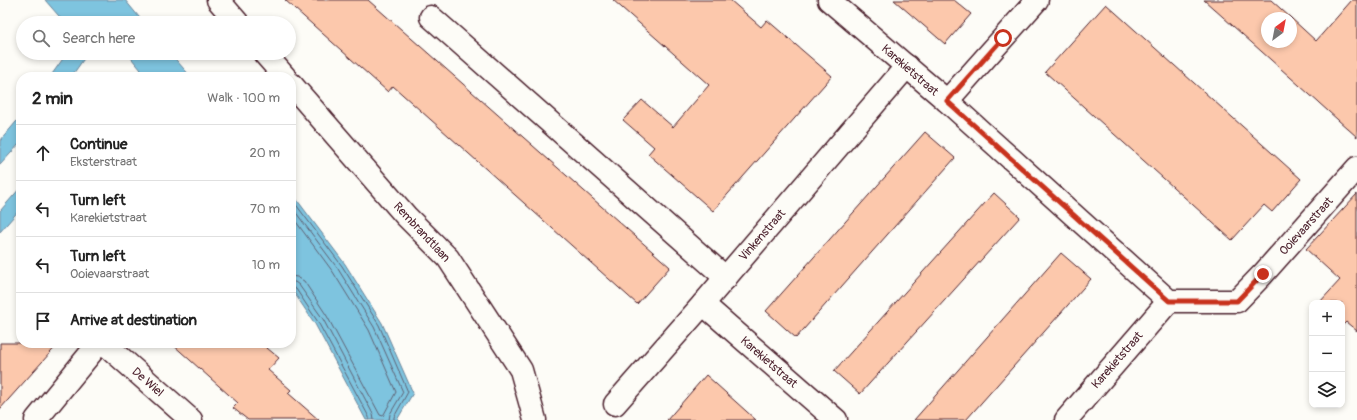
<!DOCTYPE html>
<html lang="en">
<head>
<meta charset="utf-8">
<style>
  :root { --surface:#fff; --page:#f2f2f2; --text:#222; --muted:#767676; --line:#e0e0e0 }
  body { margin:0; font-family:Pangolin,sans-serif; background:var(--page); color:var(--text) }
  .controls { position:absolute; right:12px; bottom:12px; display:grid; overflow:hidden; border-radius:8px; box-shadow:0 2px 6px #0003 }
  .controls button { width:36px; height:36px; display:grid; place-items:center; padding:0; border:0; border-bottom:1px solid var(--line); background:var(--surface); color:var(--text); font:20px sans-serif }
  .compass { position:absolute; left:1261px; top:12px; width:36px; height:36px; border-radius:50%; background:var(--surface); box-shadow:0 2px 6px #0003; rotate:32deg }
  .stop { position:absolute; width:12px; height:12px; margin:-9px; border:3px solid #c8321e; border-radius:50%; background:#fff }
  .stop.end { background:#c8321e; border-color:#fff; box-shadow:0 1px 4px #0008 }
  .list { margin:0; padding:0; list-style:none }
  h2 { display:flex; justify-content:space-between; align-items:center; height:52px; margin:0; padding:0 16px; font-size:17px }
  h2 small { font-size:13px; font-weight:400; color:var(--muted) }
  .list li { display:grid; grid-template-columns:26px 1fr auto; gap:12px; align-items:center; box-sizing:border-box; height:56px; padding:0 16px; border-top:1px solid var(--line) }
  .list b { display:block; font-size:15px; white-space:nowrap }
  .list p { margin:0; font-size:13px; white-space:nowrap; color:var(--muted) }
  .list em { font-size:13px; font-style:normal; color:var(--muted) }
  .icon { flex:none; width:22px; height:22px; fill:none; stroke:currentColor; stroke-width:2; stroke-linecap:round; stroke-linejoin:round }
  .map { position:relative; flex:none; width:1357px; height:420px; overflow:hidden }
  .search { position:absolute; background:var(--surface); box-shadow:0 2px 6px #0003; left:16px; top:16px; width:280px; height:44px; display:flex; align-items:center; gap:10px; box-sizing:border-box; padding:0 14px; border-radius:22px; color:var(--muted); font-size:15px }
  .panel { position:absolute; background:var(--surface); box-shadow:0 2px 6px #0003; left:16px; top:72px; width:280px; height:276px; border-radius:16px }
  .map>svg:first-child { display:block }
  .water { fill:#7ec4df; stroke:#698297 }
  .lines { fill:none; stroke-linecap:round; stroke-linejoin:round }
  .shore { stroke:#5f6173; stroke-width:1 }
  .building { fill:#fcc8ac; stroke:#4a1f2b }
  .minor-casing { stroke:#4a1f2b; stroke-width:25 }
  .minor { stroke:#fdfcf7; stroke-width:22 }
  .route { stroke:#c8321e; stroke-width:5 }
  .labels { text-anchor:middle; stroke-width:4; stroke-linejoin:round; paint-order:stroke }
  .street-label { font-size:12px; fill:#4a1f2b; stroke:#fdfcf7 }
</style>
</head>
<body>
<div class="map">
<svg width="1357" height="420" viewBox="0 0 1357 420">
  <rect width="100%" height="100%" fill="#fdfcf7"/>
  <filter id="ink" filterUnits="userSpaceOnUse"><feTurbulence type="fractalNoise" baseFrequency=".025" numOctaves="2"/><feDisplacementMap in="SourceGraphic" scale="8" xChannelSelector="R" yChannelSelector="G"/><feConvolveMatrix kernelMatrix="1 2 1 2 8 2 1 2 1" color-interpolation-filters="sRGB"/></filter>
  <g filter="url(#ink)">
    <g class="water">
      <polygon points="45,0 125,0 144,23 65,23"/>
      <polygon points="67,53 88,53 71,77 50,77"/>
      <polygon points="127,53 170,53 191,77 135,77 141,70"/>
      <polygon points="21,116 21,142 0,165 0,141"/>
      <polygon points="21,187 21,208 0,232 0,211"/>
      <polygon points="291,192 345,264 382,323 413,393 397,420 366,420 315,324 291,288"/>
    </g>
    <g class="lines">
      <g class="shore">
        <polyline points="291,198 342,266 379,325 408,392 394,417 394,420"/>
        <polyline points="291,206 338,269 374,327 403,392 390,414 389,420"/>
        <polyline points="291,215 333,272 369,330 396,392 383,416 380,415 327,316 304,281 297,277 291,276"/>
        <polyline points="291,282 295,282 299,285 323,319 373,414 374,420"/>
        <polyline points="291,287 296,289 318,322 369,417 369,420"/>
      </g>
    </g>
    <g class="building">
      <polygon points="285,0 368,0 670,267 637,304 393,86 388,92"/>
      <polygon points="613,0 730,0 761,27 767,20 832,76 713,211 648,154 654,147 623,120 642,100 673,127 709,85"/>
      <polygon points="894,0 954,0 971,14 945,44"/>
      <polygon points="1204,0 1271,0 1291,18 1267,18 1267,42 1291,42 1291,18 1316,41 1352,0 1357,0 1357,137"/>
      <polygon points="1106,4 1301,179 1272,212 1264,205 1232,240 1045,72"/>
      <polygon points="925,132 955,158 796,338 766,311"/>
      <polygon points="994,193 1020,217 860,394 834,371"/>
      <polygon points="1357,194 1357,331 1346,322 1342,326 1342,303 1319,303 1340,280 1306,249"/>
      <polygon points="1061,253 1091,279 966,420 914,420"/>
      <polygon points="0,343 59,343 0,409"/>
      <polygon points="171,343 261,343 279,358 268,370 291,390 288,393 319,420 248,420 233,408 238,403"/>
      <polygon points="706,375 756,420 667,420"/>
    </g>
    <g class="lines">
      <g class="minor-casing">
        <g id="minor">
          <polyline points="218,0 238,23"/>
          <polyline points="829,0 947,101 1169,301 1237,301 1263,274 1357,168"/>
          <polyline points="431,17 726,278"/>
          <polyline points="264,53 285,77"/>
          <polyline points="291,84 406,216 448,258 521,370 535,420"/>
          <polyline points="947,101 1037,0"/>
          <polyline points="703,304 836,420"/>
          <polyline points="104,343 191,420"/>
          <polyline points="615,404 703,304 907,66"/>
          <polyline points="36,420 99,343"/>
          <polyline points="1066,420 1169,301"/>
        </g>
      </g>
      <use href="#minor" class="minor"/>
    </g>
  </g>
  <g class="lines" filter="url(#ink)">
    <polyline class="route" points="1003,38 947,101 1169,301 1237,301 1263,274"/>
  </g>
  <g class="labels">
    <g class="street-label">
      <text transform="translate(910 70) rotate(41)" y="4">Karekietstraat</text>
      <text transform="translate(1306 226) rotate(-48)" y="4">Ooievaarstraat</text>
      <text transform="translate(422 232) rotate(47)" y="4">Rembrandtlaan</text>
      <text transform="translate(762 235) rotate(-49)" y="4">Vinkenstraat</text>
      <text transform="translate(1117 360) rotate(-49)" y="4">Karekietstraat</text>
      <text transform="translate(769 362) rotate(41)" y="4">Karekietstraat</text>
      <text transform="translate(148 382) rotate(41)" y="4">De Wiel</text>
    </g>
  </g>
</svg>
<div class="controls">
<button>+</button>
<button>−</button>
<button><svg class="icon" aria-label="layers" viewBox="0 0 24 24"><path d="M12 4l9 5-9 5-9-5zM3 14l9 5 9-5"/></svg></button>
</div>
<svg class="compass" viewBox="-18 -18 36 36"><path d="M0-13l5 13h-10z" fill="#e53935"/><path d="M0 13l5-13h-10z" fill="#767676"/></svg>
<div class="stop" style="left:1003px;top:38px"></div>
<div class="stop end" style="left:1263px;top:274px"></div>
<div class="search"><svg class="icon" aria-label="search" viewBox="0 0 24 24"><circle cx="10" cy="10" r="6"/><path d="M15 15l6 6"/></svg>Search here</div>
<section class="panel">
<h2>2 min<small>Walk · 100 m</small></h2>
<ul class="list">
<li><svg class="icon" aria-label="ahead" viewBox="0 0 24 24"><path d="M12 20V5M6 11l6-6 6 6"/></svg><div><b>Continue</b><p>Eksterstraat</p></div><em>20 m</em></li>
<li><svg class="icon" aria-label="left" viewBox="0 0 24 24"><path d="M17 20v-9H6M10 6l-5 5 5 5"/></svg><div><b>Turn left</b><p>Karekietstraat</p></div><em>70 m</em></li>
<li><svg class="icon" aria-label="left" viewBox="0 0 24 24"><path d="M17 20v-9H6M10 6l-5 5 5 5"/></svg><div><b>Turn left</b><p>Ooievaarstraat</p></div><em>10 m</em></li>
<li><svg class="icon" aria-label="arrive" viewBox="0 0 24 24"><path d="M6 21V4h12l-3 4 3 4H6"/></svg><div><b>Arrive at destination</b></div></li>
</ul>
</section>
</div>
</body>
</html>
